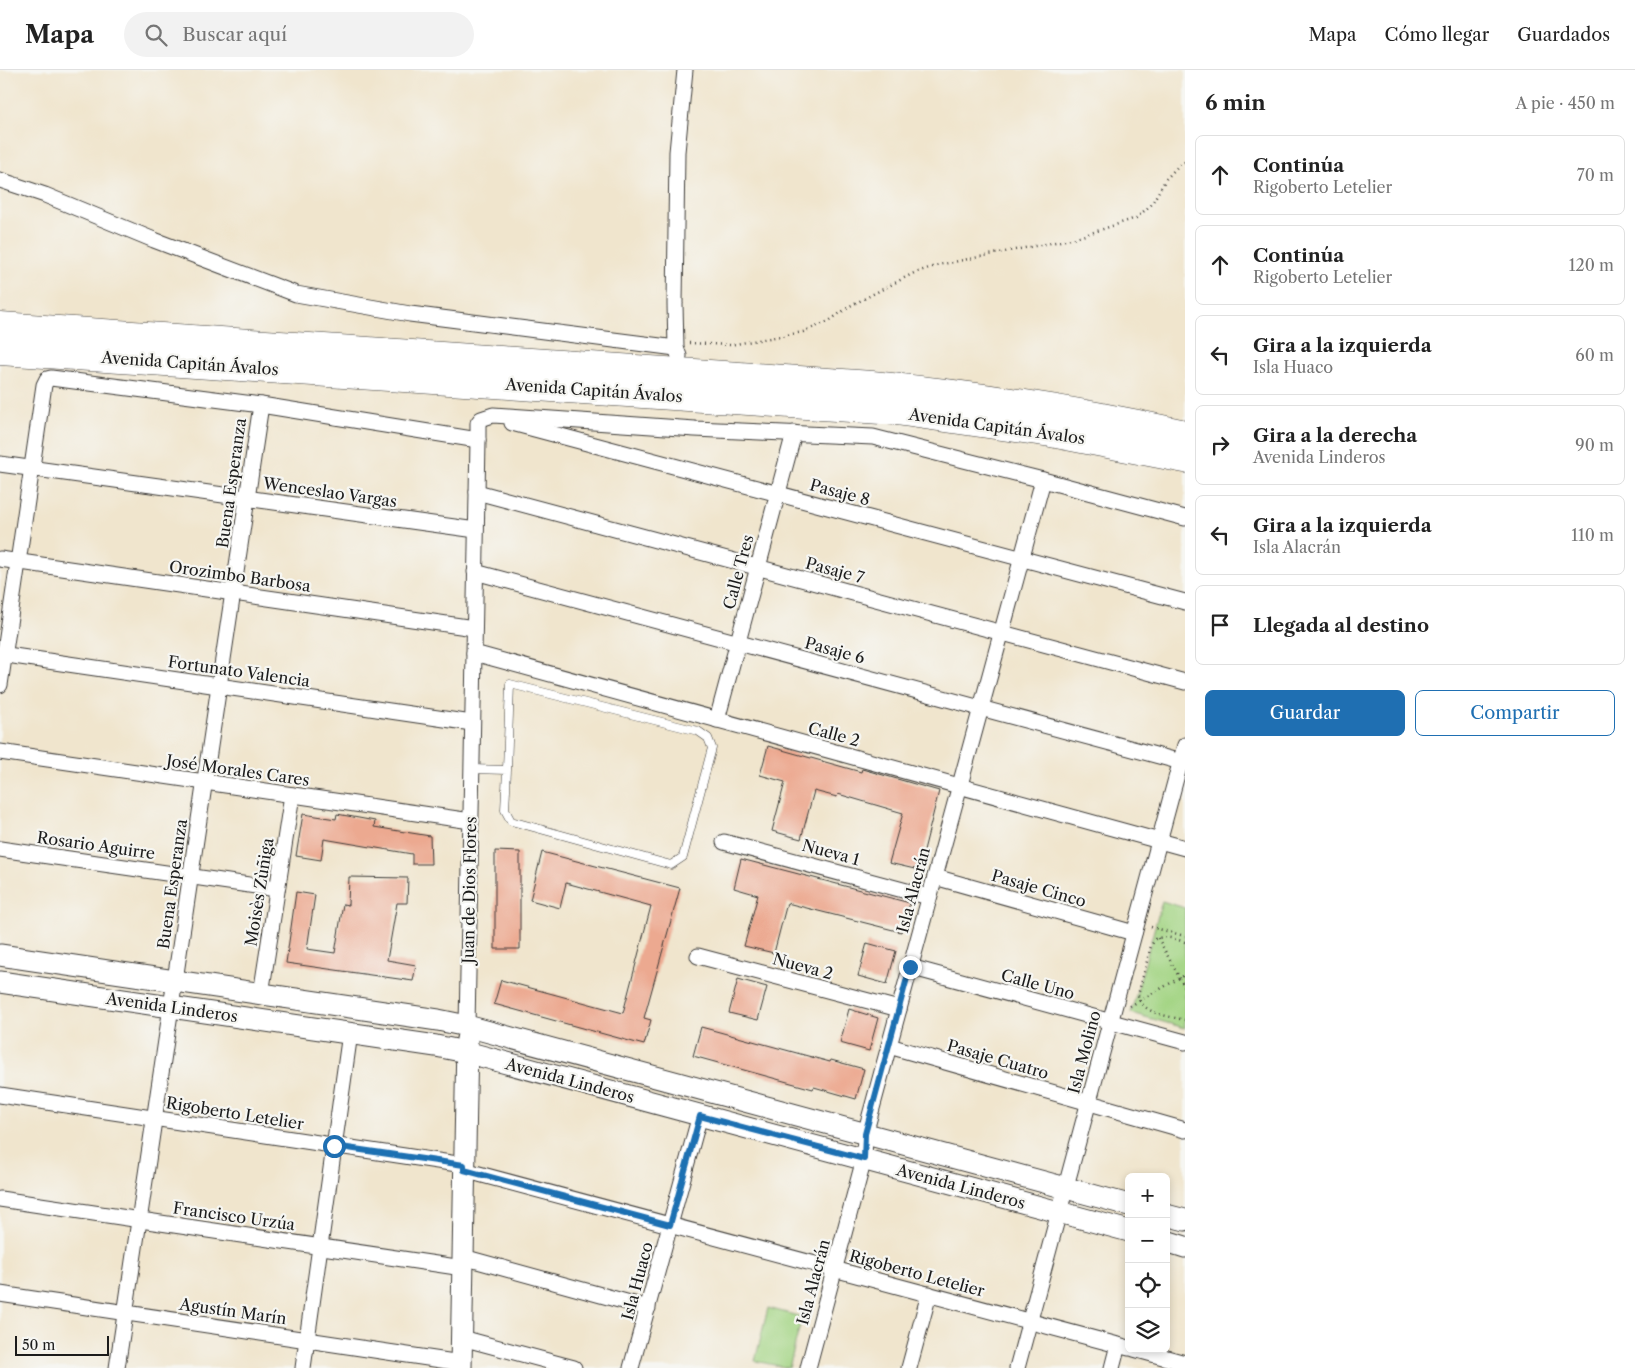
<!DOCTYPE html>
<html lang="es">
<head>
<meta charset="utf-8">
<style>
  :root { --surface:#fff; --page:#f2f2f2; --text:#222; --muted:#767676; --line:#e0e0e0; --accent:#1f6fb2 }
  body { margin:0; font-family:"Libre Caslon Text",serif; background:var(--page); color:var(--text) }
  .controls { position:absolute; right:15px; bottom:15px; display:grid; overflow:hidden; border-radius:8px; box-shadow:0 2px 8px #0003 }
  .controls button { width:45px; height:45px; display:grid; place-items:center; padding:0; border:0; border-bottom:1px solid var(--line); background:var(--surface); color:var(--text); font:25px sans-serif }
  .scale { position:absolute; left:15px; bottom:12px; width:94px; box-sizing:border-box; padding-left:5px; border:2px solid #1c1c1c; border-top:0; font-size:14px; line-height:18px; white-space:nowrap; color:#1c1c1c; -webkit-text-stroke:4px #f6f6f2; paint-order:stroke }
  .stop { position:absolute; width:15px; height:15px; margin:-11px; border:4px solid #1f6fb2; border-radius:50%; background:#fff }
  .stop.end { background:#1f6fb2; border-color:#fff; box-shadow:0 1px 5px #0008 }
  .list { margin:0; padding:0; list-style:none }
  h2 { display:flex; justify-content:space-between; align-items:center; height:65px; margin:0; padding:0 20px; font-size:21px }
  h2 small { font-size:16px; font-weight:400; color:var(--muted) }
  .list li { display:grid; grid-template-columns:32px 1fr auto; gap:15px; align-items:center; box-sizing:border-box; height:80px; margin:0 10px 10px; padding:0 10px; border:1px solid var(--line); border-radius:8px }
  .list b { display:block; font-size:19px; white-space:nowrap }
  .list p { margin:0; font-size:16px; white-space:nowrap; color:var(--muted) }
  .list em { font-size:16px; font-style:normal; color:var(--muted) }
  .actions { display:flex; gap:10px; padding:15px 20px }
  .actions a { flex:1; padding:11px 0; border:1px solid var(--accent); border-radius:8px; text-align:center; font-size:18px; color:var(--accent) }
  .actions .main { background:var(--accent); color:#fff }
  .icon { flex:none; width:28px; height:28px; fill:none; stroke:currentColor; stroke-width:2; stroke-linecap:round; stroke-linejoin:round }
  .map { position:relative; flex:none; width:1185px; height:1298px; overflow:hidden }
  header { display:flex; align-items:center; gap:30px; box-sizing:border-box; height:70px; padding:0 25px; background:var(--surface); border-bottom:1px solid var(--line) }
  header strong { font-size:24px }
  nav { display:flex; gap:28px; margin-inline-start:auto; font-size:18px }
  .search { width:350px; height:45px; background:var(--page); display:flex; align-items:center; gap:12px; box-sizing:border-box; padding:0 18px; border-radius:28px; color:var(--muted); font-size:19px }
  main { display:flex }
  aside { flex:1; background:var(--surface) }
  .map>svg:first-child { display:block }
  .green { fill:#a3d483; stroke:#607850 }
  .building { fill:#eca990 }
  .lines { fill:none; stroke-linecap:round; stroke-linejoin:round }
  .lane-casing { stroke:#3c3a37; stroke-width:9 }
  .street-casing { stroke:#3c3a37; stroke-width:17 }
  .secondary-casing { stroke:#3c3a37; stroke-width:23 }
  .highway-casing { stroke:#3c3a37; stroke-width:29 }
  .path { stroke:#3c3a37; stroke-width:2.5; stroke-dasharray:1 4; stroke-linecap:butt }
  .lane { stroke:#fff; stroke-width:8 }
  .street { stroke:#fff; stroke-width:15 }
  .secondary { stroke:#fff; stroke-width:21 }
  .highway { stroke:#fff; stroke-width:28 }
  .route { stroke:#1f6fb2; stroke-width:6 }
  .labels { text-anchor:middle; stroke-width:4.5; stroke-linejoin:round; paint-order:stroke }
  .street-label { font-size:16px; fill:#1c1c1c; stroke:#f6f6f2 }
</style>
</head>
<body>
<header>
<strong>Mapa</strong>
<div class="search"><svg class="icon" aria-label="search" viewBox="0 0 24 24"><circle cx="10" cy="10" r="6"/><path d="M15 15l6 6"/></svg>Buscar aquí</div>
<nav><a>Mapa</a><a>Cómo llegar</a><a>Guardados</a></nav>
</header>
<main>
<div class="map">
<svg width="1185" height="1298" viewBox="0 0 1185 1298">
  <rect width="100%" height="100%" fill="#f6f6f2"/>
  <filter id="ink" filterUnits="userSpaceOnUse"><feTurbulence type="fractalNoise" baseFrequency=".02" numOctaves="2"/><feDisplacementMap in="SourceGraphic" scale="10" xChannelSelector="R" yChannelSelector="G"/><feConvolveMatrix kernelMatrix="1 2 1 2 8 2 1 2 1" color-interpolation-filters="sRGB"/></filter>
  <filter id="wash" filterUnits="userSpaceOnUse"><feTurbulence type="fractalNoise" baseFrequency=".0096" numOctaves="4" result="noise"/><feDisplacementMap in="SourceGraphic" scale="20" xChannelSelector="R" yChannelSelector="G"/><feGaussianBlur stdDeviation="1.12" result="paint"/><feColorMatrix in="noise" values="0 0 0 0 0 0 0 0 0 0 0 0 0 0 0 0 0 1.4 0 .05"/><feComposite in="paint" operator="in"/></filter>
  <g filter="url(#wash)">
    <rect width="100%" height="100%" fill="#f0e5cd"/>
    <g class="green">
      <polygon points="1162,831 1185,838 1185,958 1131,943"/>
      <polygon points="768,1238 802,1247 789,1298 755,1291"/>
    </g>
    <g id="blocks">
      <g class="building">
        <polygon points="768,676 861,702 862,699 939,721 919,800 889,793 903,743 838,724 837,727 814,721 801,769 772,761 785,712 760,705"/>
        <polygon points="303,744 336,749 337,744 375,751 374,757 430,766 431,794 412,794 412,784 324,769 321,790 296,786"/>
        <polygon points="495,781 520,782 520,879 495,879"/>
        <polygon points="542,782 680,818 644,948 651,950 644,975 494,934 501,910 623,943 651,836 566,813 560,838 530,830"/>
        <polygon points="741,789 910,833 901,862 787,833 774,883 744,876 758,825 734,818"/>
        <polygon points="349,807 408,808 407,833 397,833 387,890 416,895 413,911 286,893 296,822 315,825 307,879 335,883 343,834 348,835"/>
        <polygon points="867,873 896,881 887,914 858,906"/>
        <polygon points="738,909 767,917 758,950 729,943"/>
        <polygon points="849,939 878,948 869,981 840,973"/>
        <polygon points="701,957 830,992 831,990 864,999 856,1029 814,1017 813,1019 693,986"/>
      </g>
    </g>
  </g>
  <g filter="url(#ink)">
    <use href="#blocks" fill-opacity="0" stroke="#3c3a37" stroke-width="1"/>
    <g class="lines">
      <g class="lane-casing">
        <polyline id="lane" points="471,699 507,700 505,740 511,751 671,795 683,787 712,678 708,668 698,661 510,614 507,700"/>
      </g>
      <g class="street-casing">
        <g id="street">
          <polyline points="0,110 45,125 154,170 296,224 410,244 676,278"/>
          <polyline points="679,286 676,278 675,234 677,82 685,0"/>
          <polyline points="512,353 1185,532"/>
          <polyline points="0,394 476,460"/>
          <polyline points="477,422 1185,612"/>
          <polyline points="0,489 474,558"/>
          <polyline points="475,502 1185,693"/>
          <polyline points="474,583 1185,778"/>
          <polyline points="0,584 472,653"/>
          <polyline points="0,615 44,315 47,309 51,308 261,335 478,370"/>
          <polyline points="717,650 794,363"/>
          <polyline points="0,682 471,751"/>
          <polyline points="724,772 929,827"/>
          <polyline points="0,779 277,819"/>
          <polyline points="935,807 1134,863"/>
          <polyline points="698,886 899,939"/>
          <polyline points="910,897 1185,972"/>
          <polyline points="261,924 292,725"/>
          <polyline points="467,956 478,370 478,353 481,349 493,345 695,359 873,367 1043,410 1185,448"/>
          <polyline points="889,976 1185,1060"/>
          <polyline points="0,1025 464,1095"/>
          <polyline points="464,1100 1129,1278"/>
          <polyline points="0,1129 463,1198"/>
          <polyline points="463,1187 648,1238"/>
          <polyline points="0,1224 461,1293"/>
          <polyline points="462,1268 574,1298"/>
          <polyline points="1134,1279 1185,1293"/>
          <polyline points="117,1298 261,335"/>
          <polyline points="303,1298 350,963"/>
          <polyline points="631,1298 700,1045"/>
          <polyline points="808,1298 864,1089 865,1064 1043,410"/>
          <polyline points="909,1298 929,1224"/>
          <polyline points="1017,1298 1185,675"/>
          <polyline points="1112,1298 1118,1275"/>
        </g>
      </g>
      <g class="secondary-casing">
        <g id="secondary">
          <polyline points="0,885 438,950 467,956 1129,1135"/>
          <polyline points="0,912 436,976 466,982 1129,1161"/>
          <polyline points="1166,1145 1185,1150"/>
          <polyline points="1166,1171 1185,1177"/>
          <polyline points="461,1298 467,969"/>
        </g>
      </g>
      <g class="highway-casing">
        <g id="highway">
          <path d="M0,256L872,315C977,325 1082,341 1185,364"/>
          <polyline points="0,281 896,341 1051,363 1185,389"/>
        </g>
      </g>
      <g class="path">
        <polyline points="689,273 730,275 803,262 829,251 850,236 914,203 938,195 1076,168 1136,148 1151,135 1166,109 1181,93 1185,92"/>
        <polyline points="1151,857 1185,866"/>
        <polyline points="1158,868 1185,918"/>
        <path d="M1185,872C1175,869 1165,865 1155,869L1151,876L1138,925C1141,944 1169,946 1185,950"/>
        <polyline points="1130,936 1185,905"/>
      </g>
      <use href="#lane" class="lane"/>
      <use href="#street" class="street"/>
      <use href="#secondary" class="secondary"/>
      <use href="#highway" class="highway"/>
    </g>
  </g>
  <g class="lines" filter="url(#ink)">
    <polyline class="route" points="334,1076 464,1095 464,1100 670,1155 700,1046 864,1089 865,1064 910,897"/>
  </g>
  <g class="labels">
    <g class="street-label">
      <text transform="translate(190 293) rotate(4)" y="6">Avenida Capitán Ávalos</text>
      <text transform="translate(594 320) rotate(4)" y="6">Avenida Capitán Ávalos</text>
      <text transform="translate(997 356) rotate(8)" y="6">Avenida Capitán Ávalos</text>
      <text transform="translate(231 413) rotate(-82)" y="6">Buena Esperanza</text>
      <text transform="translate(330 422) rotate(8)" y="6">Wenceslao Vargas</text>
      <text transform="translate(840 422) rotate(15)" y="6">Pasaje 8</text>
      <text transform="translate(835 500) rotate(15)" y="6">Pasaje 7</text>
      <text transform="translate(738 502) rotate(-75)" y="6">Calle Tres</text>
      <text transform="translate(240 506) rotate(8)" y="6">Orozimbo Barbosa</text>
      <text transform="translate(835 580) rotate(15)" y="6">Pasaje 6</text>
      <text transform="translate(239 601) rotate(8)" y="6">Fortunato Valencia</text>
      <text transform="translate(834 664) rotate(15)" y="6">Calle 2</text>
      <text transform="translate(238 700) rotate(8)" y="6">José Morales Cares</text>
      <text transform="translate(96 775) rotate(8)" y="6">Rosario Aguirre</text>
      <text transform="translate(831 782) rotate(15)" y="6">Nueva 1</text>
      <text transform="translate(172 814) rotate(-82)" y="6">Buena Esperanza</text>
      <text transform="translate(1039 818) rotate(16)" y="6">Pasaje Cinco</text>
      <text transform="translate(469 820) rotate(-89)" y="6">Juan de Dios Flores</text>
      <text transform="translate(913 820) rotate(-75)" y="6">Isla Alacrán</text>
      <text transform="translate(259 822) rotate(-81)" y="6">Moisès Zùñiga</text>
      <text transform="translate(803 896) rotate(15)" y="6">Nueva 2</text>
      <text transform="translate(1038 914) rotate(15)" y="6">Calle Uno</text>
      <text transform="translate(172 937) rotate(8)" y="6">Avenida Linderos</text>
      <text transform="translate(1084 982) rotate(-75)" y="6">Isla Molino</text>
      <text transform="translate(998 989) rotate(16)" y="6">Pasaje Cuatro</text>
      <text transform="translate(570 1010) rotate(15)" y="6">Avenida Linderos</text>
      <text transform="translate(235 1043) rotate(9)" y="6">Rigoberto Letelier</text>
      <text transform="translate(961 1116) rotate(15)" y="6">Avenida Linderos</text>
      <text transform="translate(234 1146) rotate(8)" y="6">Francisco Urzúa</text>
      <text transform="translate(917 1203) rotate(15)" y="6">Rigoberto Letelier</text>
      <text transform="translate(637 1211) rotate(-75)" y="6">Isla Huaco</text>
      <text transform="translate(813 1212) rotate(-75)" y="6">Isla Alacrán</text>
      <text transform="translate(233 1241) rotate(8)" y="6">Agustín Marín</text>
    </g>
  </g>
</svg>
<div class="controls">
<button>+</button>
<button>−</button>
<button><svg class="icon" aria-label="locate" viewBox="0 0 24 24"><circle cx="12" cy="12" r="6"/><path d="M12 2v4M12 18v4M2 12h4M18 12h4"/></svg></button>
<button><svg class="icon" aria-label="layers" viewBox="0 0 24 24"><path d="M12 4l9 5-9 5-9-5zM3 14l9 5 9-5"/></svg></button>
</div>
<div class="scale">50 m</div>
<div class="stop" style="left:334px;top:1076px"></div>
<div class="stop end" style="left:910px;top:897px"></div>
</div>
<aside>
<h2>6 min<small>A pie · 450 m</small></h2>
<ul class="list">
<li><svg class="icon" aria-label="ahead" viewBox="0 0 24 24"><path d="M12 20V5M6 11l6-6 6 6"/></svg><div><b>Continúa</b><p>Rigoberto Letelier</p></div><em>70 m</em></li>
<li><svg class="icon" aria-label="ahead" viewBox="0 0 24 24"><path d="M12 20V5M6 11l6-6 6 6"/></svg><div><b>Continúa</b><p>Rigoberto Letelier</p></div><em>120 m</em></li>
<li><svg class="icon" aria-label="left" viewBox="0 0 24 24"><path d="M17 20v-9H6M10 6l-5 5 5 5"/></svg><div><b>Gira a la izquierda</b><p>Isla Huaco</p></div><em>60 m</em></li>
<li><svg class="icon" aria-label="right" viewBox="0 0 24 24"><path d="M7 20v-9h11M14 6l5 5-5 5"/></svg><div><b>Gira a la derecha</b><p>Avenida Linderos</p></div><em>90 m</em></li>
<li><svg class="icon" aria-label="left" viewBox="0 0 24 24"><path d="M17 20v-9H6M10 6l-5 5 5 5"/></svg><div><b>Gira a la izquierda</b><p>Isla Alacrán</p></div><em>110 m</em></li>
<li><svg class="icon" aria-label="arrive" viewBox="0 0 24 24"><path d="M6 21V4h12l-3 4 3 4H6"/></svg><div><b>Llegada al destino</b></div></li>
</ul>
<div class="actions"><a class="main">Guardar</a><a>Compartir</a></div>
</aside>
</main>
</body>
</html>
